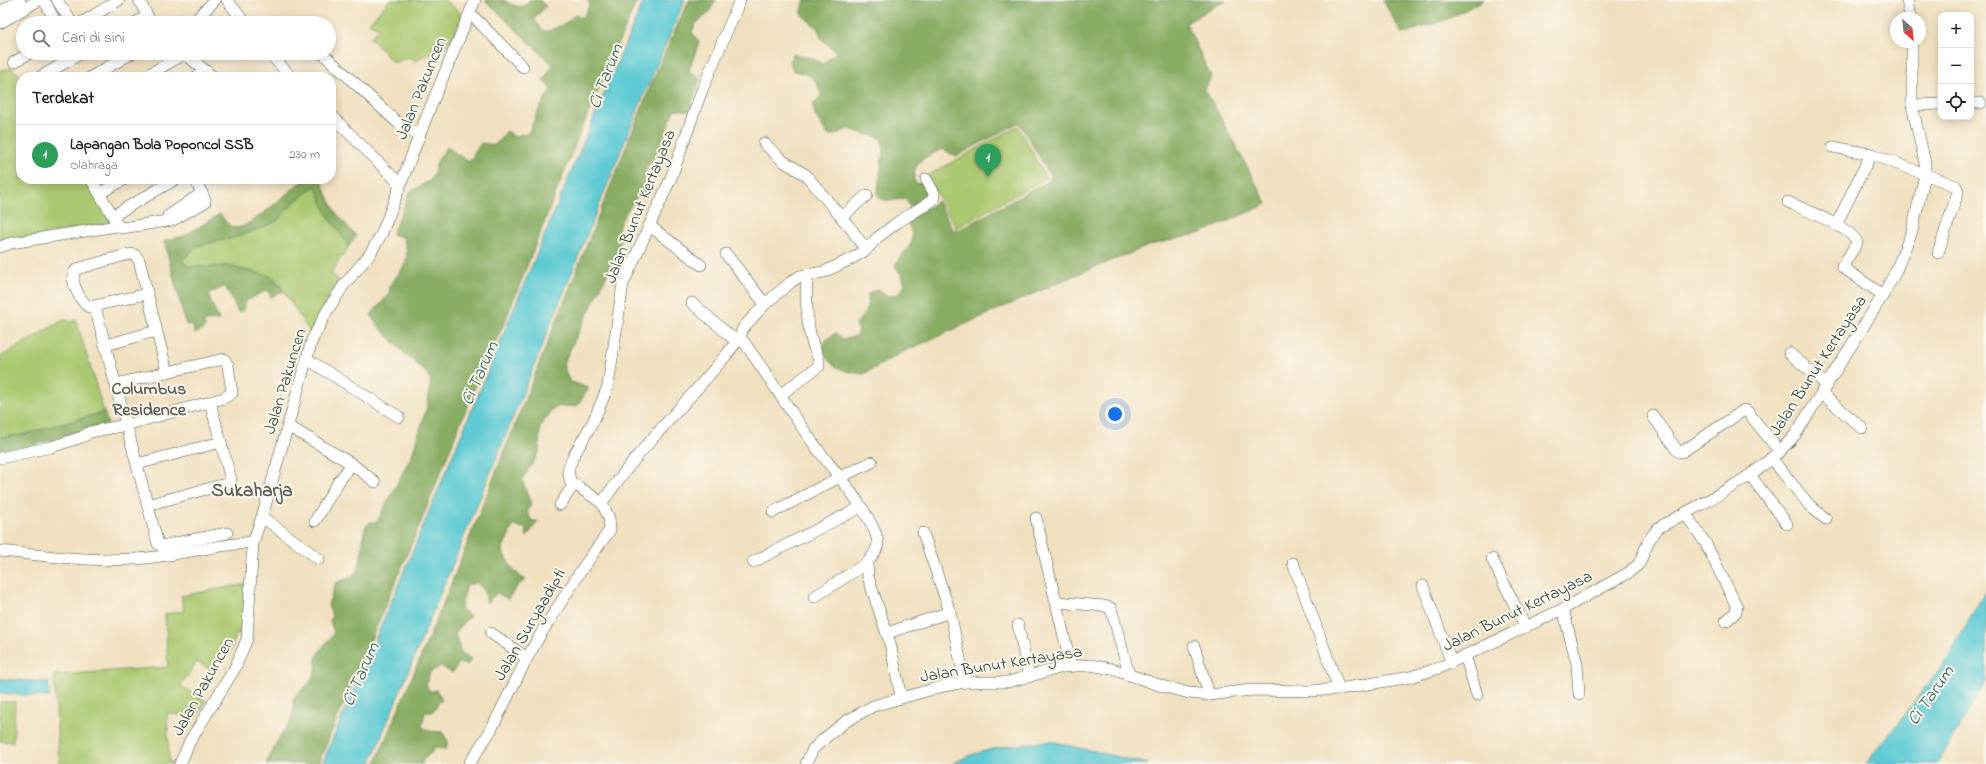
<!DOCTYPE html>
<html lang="id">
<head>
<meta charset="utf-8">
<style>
  :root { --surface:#fff; --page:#f6f6f6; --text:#222; --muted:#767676; --line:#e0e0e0; --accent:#0b8043 }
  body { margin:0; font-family:"Indie Flower",sans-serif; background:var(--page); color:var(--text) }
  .controls { position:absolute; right:12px; top:12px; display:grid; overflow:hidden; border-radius:8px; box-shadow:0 2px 10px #0003 }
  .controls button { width:36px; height:36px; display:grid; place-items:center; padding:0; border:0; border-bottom:1px solid var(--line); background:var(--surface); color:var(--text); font:20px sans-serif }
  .compass { position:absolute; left:1890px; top:12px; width:36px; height:36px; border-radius:50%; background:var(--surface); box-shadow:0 2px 10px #0003; rotate:153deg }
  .you { position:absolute; left:1115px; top:414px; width:14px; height:14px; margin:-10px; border:3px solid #fff; border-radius:50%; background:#1a73e8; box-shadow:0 0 0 6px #1a73e833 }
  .badge { display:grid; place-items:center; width:26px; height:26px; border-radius:50%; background:var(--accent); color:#fff; font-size:13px; font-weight:700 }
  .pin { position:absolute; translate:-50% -33px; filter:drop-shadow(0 1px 2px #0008) }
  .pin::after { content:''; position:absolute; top:21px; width:14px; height:12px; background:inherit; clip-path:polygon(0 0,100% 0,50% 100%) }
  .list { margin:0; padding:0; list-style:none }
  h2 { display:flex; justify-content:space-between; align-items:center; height:52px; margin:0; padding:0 16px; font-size:17px }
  h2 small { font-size:13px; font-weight:400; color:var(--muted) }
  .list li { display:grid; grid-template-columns:26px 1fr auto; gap:12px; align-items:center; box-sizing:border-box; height:60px; padding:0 16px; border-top:1px solid var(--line) }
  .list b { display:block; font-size:15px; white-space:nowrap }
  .list p { margin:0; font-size:13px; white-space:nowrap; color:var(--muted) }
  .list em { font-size:13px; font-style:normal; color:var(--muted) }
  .icon { flex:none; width:22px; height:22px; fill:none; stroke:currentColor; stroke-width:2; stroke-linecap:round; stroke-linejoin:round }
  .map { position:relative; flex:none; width:1986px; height:764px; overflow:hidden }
  .search { position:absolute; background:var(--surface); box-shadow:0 2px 10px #0003; left:16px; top:16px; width:320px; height:44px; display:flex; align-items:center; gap:10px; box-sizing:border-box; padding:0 14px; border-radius:22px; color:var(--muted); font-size:15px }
  .panel { position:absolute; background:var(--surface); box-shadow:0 2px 10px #0003; left:16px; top:72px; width:320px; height:112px; border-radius:16px }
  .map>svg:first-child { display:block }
  .green { fill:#aac86f; stroke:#648252 }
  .forest { fill:#87ac62; stroke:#53744b }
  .water { fill:#5ecad4; stroke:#3e8484 }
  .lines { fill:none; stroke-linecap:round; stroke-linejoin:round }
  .minor-casing { stroke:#3e5549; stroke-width:12 }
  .minor { stroke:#fff; stroke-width:11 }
  .labels { text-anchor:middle; stroke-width:4; stroke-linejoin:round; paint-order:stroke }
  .street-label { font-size:17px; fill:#1f3d34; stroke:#fbf7ec }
  .water-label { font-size:18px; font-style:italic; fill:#2f605c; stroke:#fbf7ec }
  .neighbourhood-label { font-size:18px; font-weight:bold; fill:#5c5e5d; stroke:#fbf7ec }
  .quarter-label { font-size:19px; font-weight:bold; fill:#5c5e5d; stroke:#fbf7ec }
</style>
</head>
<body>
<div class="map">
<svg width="1986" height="764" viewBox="0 0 1986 764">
  <rect width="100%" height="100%" fill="#fbf7ec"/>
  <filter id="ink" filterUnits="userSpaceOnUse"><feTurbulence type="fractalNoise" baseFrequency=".025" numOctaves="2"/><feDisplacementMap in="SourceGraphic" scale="8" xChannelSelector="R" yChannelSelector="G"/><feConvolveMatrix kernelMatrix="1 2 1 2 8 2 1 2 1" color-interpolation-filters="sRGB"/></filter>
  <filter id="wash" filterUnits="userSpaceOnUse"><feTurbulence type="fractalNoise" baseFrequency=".012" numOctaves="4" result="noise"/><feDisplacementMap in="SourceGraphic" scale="16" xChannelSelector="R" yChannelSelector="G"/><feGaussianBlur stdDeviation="0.9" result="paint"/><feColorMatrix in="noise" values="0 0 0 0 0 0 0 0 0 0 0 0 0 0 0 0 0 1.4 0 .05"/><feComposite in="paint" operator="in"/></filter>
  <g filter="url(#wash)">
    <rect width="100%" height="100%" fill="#f0e0c0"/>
    <g class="green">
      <path d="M390,0H445L462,14L452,39L448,44L441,51L426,54L416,61L409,57L393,63C385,55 379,46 370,38L379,28L369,23Z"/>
      <polygon points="12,68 22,77 21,77 21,179 86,179 109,218 109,223 0,242 0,70"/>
      <polygon points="1018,126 1046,178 956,228 927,176"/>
      <polygon points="316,185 327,214 349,246 331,273 340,281 325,303 311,334 278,282 251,271 242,270 230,266 189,267 182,261 196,246 232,238 277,221 293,203"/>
      <polygon points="65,319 71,322 76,320 104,412 22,435 0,437 0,357"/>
      <polygon points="246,584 243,635 237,633 229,654 221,651 210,669 197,662 180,686 206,701 195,718 167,713 169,762 178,764 59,764 54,675 168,667 165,614 184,611 181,596"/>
      <polygon points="0,702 15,702 13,742 0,741"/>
    </g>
    <g class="forest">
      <path d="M485,0C490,0 497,0 502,0C511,3 523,13 529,0H540L546,6L535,18V21L543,31H549C559,26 569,23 575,14L579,17H583L590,4L588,0H637L578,137L506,319L476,384L422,519L318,764H266L277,742L291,720L294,707L293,700L296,695L309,684L317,668C312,652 328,645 334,632L330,621L332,616L328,605L336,583C341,580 347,580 351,577C366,564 360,541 366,526L370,522H377L412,455L427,407L431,381L426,372L405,354L374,321L371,315C376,308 385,300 389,292C390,290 389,288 390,286C402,266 413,264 403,237L392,234L410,192L431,180L438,160L447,147L469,162L481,143L495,145L507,131L515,137L521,134L525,135L530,130L538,111L551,89L543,81L553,65Z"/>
      <path d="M689,0H716L708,14L696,23L692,32L699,42L689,71L700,79L689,111L675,109L657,153L646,168L644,182L650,189L645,195L636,197C628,211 623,213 618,230L624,233L606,277L563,364L569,381L589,388L577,406L555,407L540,426L539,453L522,480L531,504L527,512L532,521H538L527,537L525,528L513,526L502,550C508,562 514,574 526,580L518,585L508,599L497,593L487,603L484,590L477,583L467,585L461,608L470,617L463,622L455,634L461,652L471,659L467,665L459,663L452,673L441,666L430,672L426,684L429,691L436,690L442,699L432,712H425L422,727L430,731L442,732L448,741L446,749L436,748L423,760L422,764H375L439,614L655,75Z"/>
      <path d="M805,0H1226L1186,23L1211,77L1205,89L1267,204L1201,233L1151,245L1073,276L901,353L864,374C843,372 827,367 821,345L835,333L843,339L856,336L859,331L856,324C863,317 870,305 868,294L877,289L887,296L899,294L905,285L902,275L895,266C904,245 921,248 907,221L938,201L953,230H959L1050,180V175L1022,127L1018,123L956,156L942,149C925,158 914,159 914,181L918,184L925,182L931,193L928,198L911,208L905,198L890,201L880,199L877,194L884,148L881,138L848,129L834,135H828L815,115L813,105L821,95C816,78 811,73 793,71L790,60L793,54C804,57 814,57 823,64L836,52L821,38L818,29L801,14Z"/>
      <polygon points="1383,0 1484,0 1448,19 1402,34"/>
      <path d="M304,179H320L336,213L356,236L349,246L327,214L315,185L293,203L277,221L264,227L232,238L196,246L182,261L189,267L230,266L242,270L251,271L273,277L283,291L271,297L267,290L246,301L244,310L238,312L225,286L208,295L219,320L204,321L205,328L195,334L192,324L186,325L164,241L184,236L220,214C224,219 229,228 236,228C250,228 292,189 304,179Z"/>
      <polygon points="104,412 108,424 12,451 0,452 0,437 22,435"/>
    </g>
    <g class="water">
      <path d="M644,0H685L645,92L494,464L370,764H322C432,510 535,254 644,0Z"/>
      <polygon points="1986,590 1986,682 1937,764 1866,764 1944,664"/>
      <polygon points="0,679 49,682 49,697 0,693"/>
      <path d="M1051,741L1148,764H952C981,747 1018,745 1051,741Z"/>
    </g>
  </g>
  <g filter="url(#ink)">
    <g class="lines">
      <g class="minor-casing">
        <g id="minor">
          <polyline points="44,0 56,23"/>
          <polyline points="57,0 72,23"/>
          <polyline points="139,0 151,23"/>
          <polyline points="227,0 245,23"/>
          <polyline points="1907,0 1910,18"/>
          <polyline points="0,12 20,0"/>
          <polyline points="470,13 523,67"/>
          <polyline points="0,23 39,0"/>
          <polyline points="81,23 119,0"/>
          <polyline points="135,23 147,16"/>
          <polyline points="193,23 215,0"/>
          <polyline points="177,53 190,58 213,77"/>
          <polyline points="269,53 291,77"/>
          <polyline points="322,53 397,122 419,136"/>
          <polyline points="14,62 30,53"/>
          <polyline points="40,77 82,53"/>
          <polyline points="91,77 132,53"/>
          <polyline points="144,77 181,56"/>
          <polyline points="196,77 206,71"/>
          <polyline points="1971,103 1981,103"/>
          <polyline points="1912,105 1941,104"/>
          <polyline points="331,115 400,184"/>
          <polyline points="764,143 783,161 806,175 852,230 866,250"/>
          <polyline points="1833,147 1871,154 1956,186 1958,192 1938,253"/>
          <polyline points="91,179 111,213 114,215 176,179"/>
          <polyline points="100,193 125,179"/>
          <path d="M1788,202C1801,208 1856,230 1857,243L1842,267L1883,295"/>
          <polyline points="114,215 115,223 122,228 173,220 205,202 205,200 195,179"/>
          <polyline points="168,216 202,193"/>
          <polyline points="842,217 867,195"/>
          <polyline points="1836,225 1871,154"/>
          <polyline points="650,226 701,265"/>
          <polyline points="0,247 11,243 117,226"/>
          <polyline points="726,254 765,304"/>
          <polyline points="692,303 736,341"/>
          <polyline points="95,307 158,544 161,546 227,533"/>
          <path d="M740,337C768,374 791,414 819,451C835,472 875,518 878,543C878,551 871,557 867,563L868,577L890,643L901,697"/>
          <polyline points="106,345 156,331"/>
          <polyline points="1789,353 1826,384"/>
          <polyline points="307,359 399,417"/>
          <path d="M116,384L167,372L139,260L135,255L129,254L77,269C67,278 80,301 89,307L146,294"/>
          <polyline points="1821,393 1862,428"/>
          <path d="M780,395L819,366C820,357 814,350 812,342C806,319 806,298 807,274"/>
          <polyline points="1653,416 1676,449 1679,452 1682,452 1744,410 1747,411 1780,452"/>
          <polyline points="288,426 352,464 375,482"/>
          <polyline points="0,458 51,447 82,437 90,432 126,425 224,398 232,393 228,365 224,359 167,372"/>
          <polyline points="1771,458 1810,506 1826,519"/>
          <polyline points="137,464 221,442"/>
          <polyline points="1750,475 1787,524"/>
          <polyline points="602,503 570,481 568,469 574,455 594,420 608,386 623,284 671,178 702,90 740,0"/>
          <path d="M602,503C638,449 686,404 727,354L740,337L743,328L765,304L791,282L800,276L824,272L851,259L866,250L877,238L898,222L933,200L934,193L926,179"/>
          <polyline points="147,505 229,483 231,480 210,402"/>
          <polyline points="560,505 574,484"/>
          <polyline points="773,512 840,477 872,462"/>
          <polyline points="1685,513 1706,544 1737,607 1736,612 1726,621"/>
          <polyline points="262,517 319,559"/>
          <polyline points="1036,518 1071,666"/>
          <polyline points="315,521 339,481 352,464"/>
          <polyline points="923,533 950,612 965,682"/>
          <path d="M0,551C47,556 100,563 147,558C182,554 217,545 253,542"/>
          <polyline points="1492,559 1525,626"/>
          <polyline points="753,562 861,507"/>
          <polyline points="1293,563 1339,689"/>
          <polyline points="1423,586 1451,661"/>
          <polyline points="814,597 867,563"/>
          <polyline points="1056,602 1104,606 1111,608 1129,674"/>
          <polyline points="1563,609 1577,664 1579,694"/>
          <polyline points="1018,625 1029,677"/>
          <polyline points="491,633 527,658"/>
          <polyline points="887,633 950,612"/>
          <polyline points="1194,646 1209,695"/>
          <polyline points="1465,655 1477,695"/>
          <polyline points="180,764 190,741 235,668 247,639 253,542 262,517 312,340 327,311 344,285 370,254 382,233 428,113 475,0"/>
          <polyline points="469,764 491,730 527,658 542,632 582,569 610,530 609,518 602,503"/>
          <path d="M806,764L813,749L825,738L845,722L873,706L944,686L965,682H1008L1063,667L1090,665L1112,669L1162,686L1189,693L1209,695L1252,690L1309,691L1339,689L1410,677L1439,668L1563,609L1628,573L1639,564L1649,540L1658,528C1706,501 1759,477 1795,435L1883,295L1895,273L1912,231L1925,175V163L1912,105V42"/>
        </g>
      </g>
      <use href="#minor" class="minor"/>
    </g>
  </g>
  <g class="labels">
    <g class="street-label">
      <text transform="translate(420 88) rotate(-68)" y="6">Jalan Pakuncen</text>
      <text transform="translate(639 206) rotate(-68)" y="6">Jalan Bunut Kertayasa</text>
      <text transform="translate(1817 365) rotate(-57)" y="6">Jalan Bunut Kertayasa</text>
      <text transform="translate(284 381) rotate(-73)" y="6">Jalan Pakuncen</text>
      <text transform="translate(1517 610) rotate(-26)" y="6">Jalan Bunut Kertayasa</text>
      <text transform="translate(529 624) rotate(-60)" y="6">Jalan Suryaadipti</text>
      <text transform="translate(1001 663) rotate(-9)" y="6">Jalan Bunut Kertayasa</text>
      <text transform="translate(202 686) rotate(-61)" y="6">Jalan Pakuncen</text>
    </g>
    <g class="water-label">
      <text transform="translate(605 76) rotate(-69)" y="6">Ci Tarum</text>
      <text transform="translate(479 373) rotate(-66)" y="6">Ci Tarum</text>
      <text transform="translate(360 674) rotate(-66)" y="6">Ci Tarum</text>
      <text transform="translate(1930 695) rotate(-55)" y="6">Ci Tarum</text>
    </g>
    <g class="neighbourhood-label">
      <text x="149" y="394">Columbus<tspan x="149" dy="21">Residence</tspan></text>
    </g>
    <g class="quarter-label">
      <text x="252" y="496">Sukaharja</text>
    </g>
  </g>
</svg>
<div class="controls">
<button>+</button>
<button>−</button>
<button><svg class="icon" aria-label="locate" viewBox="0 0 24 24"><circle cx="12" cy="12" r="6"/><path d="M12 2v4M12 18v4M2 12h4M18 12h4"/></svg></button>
</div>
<svg class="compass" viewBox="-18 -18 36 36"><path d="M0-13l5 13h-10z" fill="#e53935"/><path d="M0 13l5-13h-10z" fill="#767676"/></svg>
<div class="you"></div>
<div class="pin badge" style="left:988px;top:177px;background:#2e9e5b">1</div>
<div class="search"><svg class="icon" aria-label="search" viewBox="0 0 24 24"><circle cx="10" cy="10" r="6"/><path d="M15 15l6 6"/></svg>Cari di sini</div>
<section class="panel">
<h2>Terdekat<small></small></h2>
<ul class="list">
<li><span class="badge" style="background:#2e9e5b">1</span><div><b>Lapangan Bola Poponcol SSB</b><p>Olahraga</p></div><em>230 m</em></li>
</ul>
</section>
</div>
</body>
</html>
